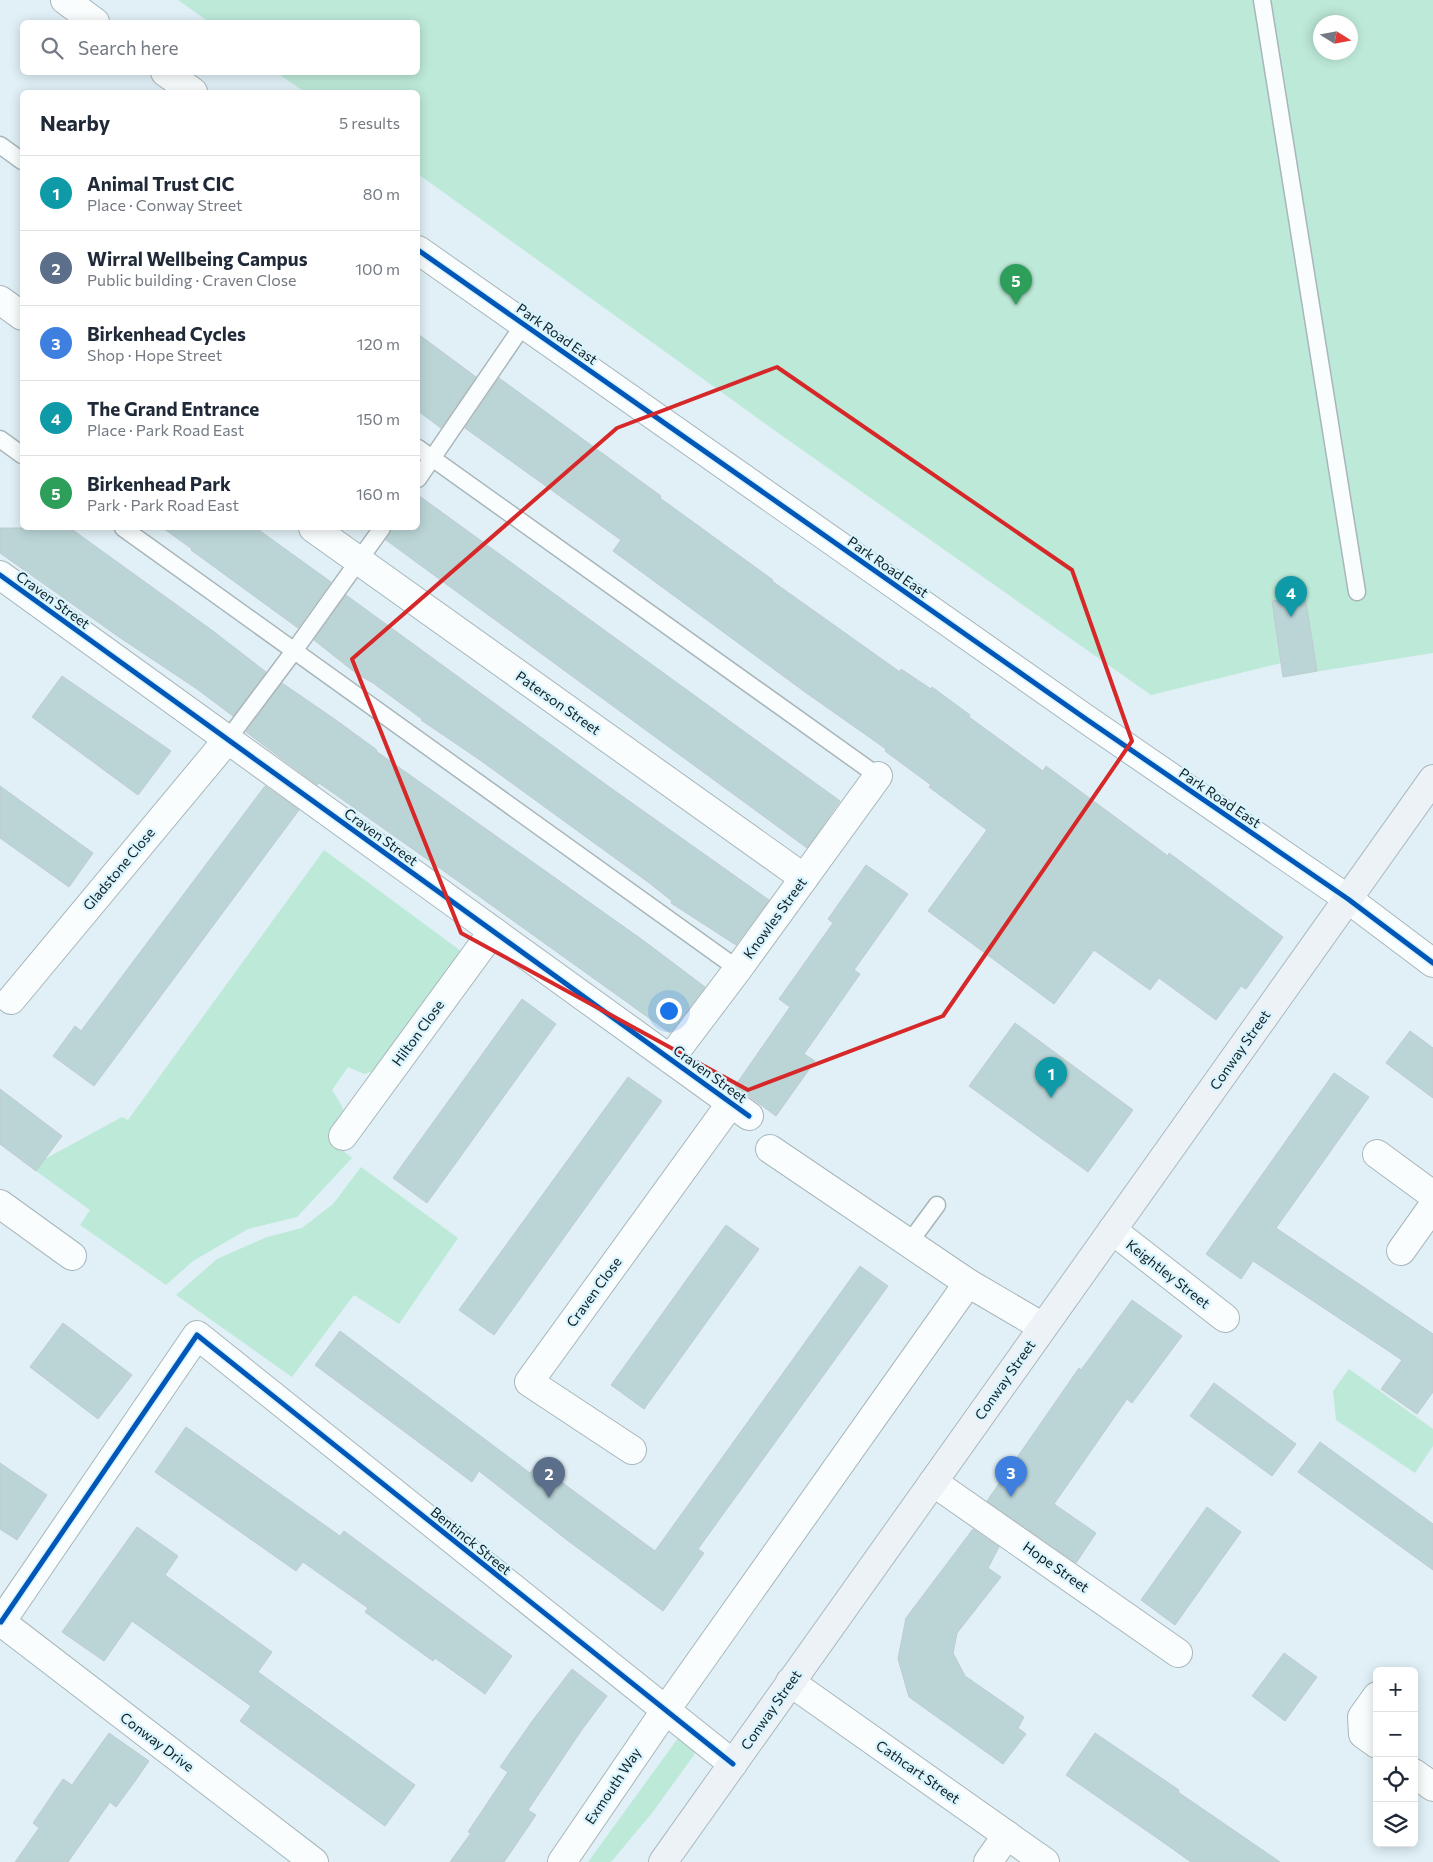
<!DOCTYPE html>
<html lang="en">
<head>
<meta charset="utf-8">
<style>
  :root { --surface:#fff; --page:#f2f2f3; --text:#1f2937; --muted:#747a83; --line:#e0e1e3; --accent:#0b8043 }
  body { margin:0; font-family:Commissioner,sans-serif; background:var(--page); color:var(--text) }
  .controls { position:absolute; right:15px; bottom:15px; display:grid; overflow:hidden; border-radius:8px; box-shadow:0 2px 12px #0003 }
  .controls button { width:45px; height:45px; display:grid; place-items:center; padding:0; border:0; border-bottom:1px solid var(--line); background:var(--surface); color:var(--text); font:25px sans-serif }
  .compass { position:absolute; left:1313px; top:15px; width:45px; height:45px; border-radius:50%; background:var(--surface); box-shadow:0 2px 12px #0003; rotate:101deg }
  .you { position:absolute; left:668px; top:1010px; width:18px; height:18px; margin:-12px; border:4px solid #fff; border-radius:50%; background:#1a73e8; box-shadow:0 0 0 8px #1a73e833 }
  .badge { display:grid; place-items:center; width:32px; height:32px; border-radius:50%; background:var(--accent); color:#fff; font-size:16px; font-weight:700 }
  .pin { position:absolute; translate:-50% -41px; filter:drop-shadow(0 1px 2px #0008) }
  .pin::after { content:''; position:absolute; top:26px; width:18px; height:15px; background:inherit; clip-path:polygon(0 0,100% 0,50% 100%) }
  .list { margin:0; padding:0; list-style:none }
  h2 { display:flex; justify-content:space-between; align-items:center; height:65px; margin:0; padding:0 20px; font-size:21px }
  h2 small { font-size:16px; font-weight:400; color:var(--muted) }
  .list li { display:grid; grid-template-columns:32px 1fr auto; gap:15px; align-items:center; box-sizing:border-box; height:75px; padding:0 20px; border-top:1px solid var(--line) }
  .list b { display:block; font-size:19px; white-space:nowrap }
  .list p { margin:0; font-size:16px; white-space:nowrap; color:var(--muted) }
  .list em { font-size:16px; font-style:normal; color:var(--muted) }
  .icon { flex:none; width:28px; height:28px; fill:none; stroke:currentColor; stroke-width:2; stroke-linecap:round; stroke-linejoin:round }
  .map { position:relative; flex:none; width:1433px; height:1862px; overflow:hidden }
  .search { position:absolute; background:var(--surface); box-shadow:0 2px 12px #0003; left:20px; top:20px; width:400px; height:55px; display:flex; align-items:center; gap:12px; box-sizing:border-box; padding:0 18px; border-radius:8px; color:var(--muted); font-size:19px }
  .panel { position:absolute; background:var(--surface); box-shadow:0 2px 12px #0003; left:20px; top:90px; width:400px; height:440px; border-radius:8px }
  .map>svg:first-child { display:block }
  .green { fill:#bde9d8; fill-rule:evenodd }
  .building { fill:#bbd5d7; stroke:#beccce }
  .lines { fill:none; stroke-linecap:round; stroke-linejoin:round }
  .service-casing { stroke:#a8b6bb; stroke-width:19 }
  .minor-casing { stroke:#a8b6bb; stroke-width:30 }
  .tertiary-casing { stroke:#a8b6bb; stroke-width:30 }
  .primary-casing { stroke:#abb9c2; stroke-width:30 }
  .service { stroke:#fafdfe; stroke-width:16 }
  .minor { stroke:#fafdfe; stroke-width:28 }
  .tertiary { stroke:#fafdfe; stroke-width:28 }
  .primary { stroke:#ecf2f6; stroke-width:28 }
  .cycleway-casing { stroke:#d8f4fe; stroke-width:8 }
  .cycleway { stroke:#0057b8; stroke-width:5 }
  .marked { fill:none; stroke:#d62828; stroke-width:4; stroke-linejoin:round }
  .labels { text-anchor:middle; stroke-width:4.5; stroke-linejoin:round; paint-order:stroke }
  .street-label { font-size:14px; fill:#111e22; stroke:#d8f4fe }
</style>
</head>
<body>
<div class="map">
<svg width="1433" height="1862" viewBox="0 0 1433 1862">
  <rect width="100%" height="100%" fill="#e0f0f6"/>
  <g class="green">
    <path d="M178,0H1433V653L1283,677L1281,663L1151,695L781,435L418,174V92H305L277,73L418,72V22H209ZM1320,22H1350V52H1320Z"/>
    <path d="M324,850L465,954L388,1066L364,1074L348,1067L332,1090C349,1116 348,1116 333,1143L352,1158L297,1217L248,1229L193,1261L166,1285L80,1225L90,1210L36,1171L45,1159L122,1117L128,1120Z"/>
    <polygon points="361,1167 458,1238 399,1324 354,1295 292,1377 176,1295 217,1259 267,1237 302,1228 333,1204"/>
    <polygon points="1349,1369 1433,1429 1433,1446 1415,1473 1336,1420 1333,1391"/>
    <polygon points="681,1734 696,1745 694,1755 652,1813 611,1862 588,1862"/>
  </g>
  <g class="building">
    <polygon points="418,334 476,377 441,428 418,411"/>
    <polygon points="499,378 661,496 660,498 773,580 772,581 900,672 901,669 931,689 932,687 970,715 969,717 1043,771 1046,766 1168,856 1169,853 1283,937 1246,989 1241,986 1216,1020 1159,978 1150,990 1094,950 1054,1004 928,911 987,830 929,787 931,785 885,751 886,749 805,692 613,551 621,540 465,428"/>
    <polygon points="418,495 840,801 807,848 386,540 390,533 392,528 418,528"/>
    <polygon points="0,528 70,528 213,631 266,672 233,716 197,689 119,637 0,553"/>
    <polygon points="163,528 256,528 331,582 298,628 191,550 192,549"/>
    <polygon points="346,595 608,786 769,900 736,945 671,903 672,901 648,882 480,760 421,720 422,719 373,683 357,674 314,640"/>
    <polygon points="1305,596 1317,671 1283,677 1272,601"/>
    <polygon points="62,676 171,751 138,795 32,717"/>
    <polygon points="282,683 333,718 377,750 376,751 644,941 705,987 670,1033 441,869 319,783 317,785 246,732"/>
    <polygon points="0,786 93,853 69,887 0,838"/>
    <polygon points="265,786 299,810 94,1086 53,1056 75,1026 81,1031"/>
    <polygon points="866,865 908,894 854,970 860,974 804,1054 815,1061 776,1116 735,1086 790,1007 779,999 833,923 828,919"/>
    <polygon points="522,999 556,1024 427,1203 393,1178"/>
    <polygon points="1015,1023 1133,1110 1088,1172 969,1086"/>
    <polygon points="1410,1031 1433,1048 1433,1098 1386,1063"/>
    <polygon points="1334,1073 1369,1097 1276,1228 1433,1334 1433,1392 1417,1414 1381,1389 1402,1360 1253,1261 1241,1279 1206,1254"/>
    <polygon points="628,1077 662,1101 494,1335 459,1310"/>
    <polygon points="0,1089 62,1136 36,1171 0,1144"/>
    <polygon points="726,1225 759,1249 644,1409 611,1385"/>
    <polygon points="860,1266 888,1286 698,1549 704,1553 663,1611 567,1540 479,1471 472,1482 315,1365 340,1331 530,1473 537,1464 655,1551"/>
    <polygon points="1132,1300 1182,1336 1132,1403 1127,1399 1054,1504 1096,1533 1076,1563 987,1501 1079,1368 1081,1370"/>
    <polygon points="63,1323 132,1375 98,1419 30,1367"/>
    <polygon points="1214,1383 1296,1444 1272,1476 1190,1416"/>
    <polygon points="186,1427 340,1536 344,1531 512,1656 485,1694 435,1658 433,1661 365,1612 368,1608 303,1562 296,1571 155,1472"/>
    <polygon points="1320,1442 1433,1524 1433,1570 1298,1472"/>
    <polygon points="0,1463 47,1495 17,1540 0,1529"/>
    <polygon points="1207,1507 1241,1532 1175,1625 1141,1600"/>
    <polygon points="137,1527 178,1556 165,1575 272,1652 258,1672 415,1785 385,1826 240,1721 251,1706 132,1621 104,1661 62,1632"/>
    <polygon points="973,1529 999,1547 988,1568 1001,1577 957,1633 953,1653 965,1676 1024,1717 1018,1728 1026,1734 1003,1764 909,1697 898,1659 906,1618"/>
    <polygon points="1284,1653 1317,1677 1285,1721 1252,1696"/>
    <polygon points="572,1669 607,1696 581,1731 528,1810 536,1815 504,1862 450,1862 471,1833 468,1832 508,1772 500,1767 533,1720"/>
    <polygon points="109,1733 149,1761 133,1784 116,1807 110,1802 68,1862 15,1862 39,1828 33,1823 63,1779 72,1785"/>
    <polygon points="1095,1733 1179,1790 1178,1792 1280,1862 1191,1862 1160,1840 1066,1775"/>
  </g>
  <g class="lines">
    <g class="service-casing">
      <g id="service">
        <polyline points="1262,0 1357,592"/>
        <polyline points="0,145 22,161"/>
        <polyline points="0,439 22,455"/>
        <polyline points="418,448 878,776"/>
        <polyline points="418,479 524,324"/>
        <polyline points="123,528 738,969"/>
        <polyline points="228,739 294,651 382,528"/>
        <polyline points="909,1243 937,1205"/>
      </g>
    </g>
    <g class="minor-casing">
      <g id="minor">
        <polyline points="0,300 22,316"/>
        <polyline points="313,528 804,878"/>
        <polyline points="0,575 749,1116"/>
        <polyline points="1348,899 1433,963"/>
        <polyline points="11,1000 228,739"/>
        <polyline points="670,1059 738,969 878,776"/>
        <polyline points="343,1136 493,931"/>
        <polyline points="770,1149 968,1283 1043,1327"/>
        <polyline points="1377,1154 1433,1195"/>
        <polyline points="0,1204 72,1256"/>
        <polyline points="1112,1230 1225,1318"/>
        <polyline points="1401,1251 1433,1206"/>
        <polyline points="632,1450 529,1382 731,1103"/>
        <polyline points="933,1482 1178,1653"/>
        <polyline points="0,1621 314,1862"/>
        <polyline points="1,1622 197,1335 733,1764"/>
        <polyline points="790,1682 1045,1862"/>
        <polyline points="1377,1696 1362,1717 1363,1734 1377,1744"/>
        <polyline points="1414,1773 1433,1787"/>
        <polyline points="562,1862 665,1711 968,1283"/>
        <polyline points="988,1862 1007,1835"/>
      </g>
    </g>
    <g class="tertiary-casing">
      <g id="tertiary">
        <polyline points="65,0 95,22"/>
        <polyline points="165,72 193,92"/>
        <polyline points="418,250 1086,719 1348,899"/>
      </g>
    </g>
    <g class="primary-casing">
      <polyline id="primary" points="663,1862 1433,779"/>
    </g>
    <use href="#service" class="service"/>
    <use href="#minor" class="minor"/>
    <use href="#tertiary" class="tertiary"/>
    <use href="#primary" class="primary"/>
    <g class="cycleway-casing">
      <g id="cycleway">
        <polyline points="418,250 1086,719 1348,899 1433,963"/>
        <polyline points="0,575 749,1116"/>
        <polyline points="1,1622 197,1335 733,1764"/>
      </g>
    </g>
    <use href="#cycleway" class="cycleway"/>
  </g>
  <path class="marked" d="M777,367L1072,570L1132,741L943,1016L748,1090L461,933L352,659L617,428Z"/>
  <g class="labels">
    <g class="street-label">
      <text transform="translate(557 334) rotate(35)" y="5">Park Road East</text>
      <text transform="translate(888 567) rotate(35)" y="5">Park Road East</text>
      <text transform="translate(53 600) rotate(36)" y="5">Craven Street</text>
      <text transform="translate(558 703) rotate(35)" y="5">Paterson Street</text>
      <text transform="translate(1220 798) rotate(34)" y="5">Park Road East</text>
      <text transform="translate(381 837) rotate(36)" y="5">Craven Street</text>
      <text transform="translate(119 869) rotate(-50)" y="5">Gladstone Close</text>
      <text transform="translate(775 918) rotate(-54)" y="5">Knowles Street</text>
      <text transform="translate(418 1033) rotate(-54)" y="5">Hilton Close</text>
      <text transform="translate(1240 1050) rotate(-55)" y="5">Conway Street</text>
      <text transform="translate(710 1074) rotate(36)" y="5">Craven Street</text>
      <text transform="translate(1168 1274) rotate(38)" y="5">Keightley Street</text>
      <text transform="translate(594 1292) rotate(-54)" y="5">Craven Close</text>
      <text transform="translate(1005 1380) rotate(-55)" y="5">Conway Street</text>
      <text transform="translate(471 1541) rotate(39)" y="5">Bentinck Street</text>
      <text transform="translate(1056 1567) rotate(35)" y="5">Hope Street</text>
      <text transform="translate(771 1710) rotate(-55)" y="5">Conway Street</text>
      <text transform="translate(157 1742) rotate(37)" y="5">Conway Drive</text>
      <text transform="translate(918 1772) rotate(35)" y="5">Cathcart Street</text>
      <text transform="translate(613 1786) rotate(-56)" y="5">Exmouth Way</text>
    </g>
  </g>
</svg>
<div class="controls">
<button>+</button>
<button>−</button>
<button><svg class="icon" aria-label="locate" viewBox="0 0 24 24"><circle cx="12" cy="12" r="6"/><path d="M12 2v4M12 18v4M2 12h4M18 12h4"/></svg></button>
<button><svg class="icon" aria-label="layers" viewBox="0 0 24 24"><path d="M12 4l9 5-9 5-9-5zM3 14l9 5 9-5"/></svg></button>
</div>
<svg class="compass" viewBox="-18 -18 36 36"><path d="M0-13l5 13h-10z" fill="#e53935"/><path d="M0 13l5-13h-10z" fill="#747a83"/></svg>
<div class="you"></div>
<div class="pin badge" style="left:1051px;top:1098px;background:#0f9aa8">1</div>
<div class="pin badge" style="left:549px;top:1498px;background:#5c6f8a">2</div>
<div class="pin badge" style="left:1011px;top:1497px;background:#3f7fe0">3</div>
<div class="pin badge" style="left:1291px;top:617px;background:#0f9aa8">4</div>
<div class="pin badge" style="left:1016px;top:305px;background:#2e9e5b">5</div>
<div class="search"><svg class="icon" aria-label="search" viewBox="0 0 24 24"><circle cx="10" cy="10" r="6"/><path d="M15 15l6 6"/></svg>Search here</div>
<section class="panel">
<h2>Nearby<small>5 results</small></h2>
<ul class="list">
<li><span class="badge" style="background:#0f9aa8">1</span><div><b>Animal Trust CIC</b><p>Place · Conway Street</p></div><em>80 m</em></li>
<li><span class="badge" style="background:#5c6f8a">2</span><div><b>Wirral Wellbeing Campus</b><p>Public building · Craven Close</p></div><em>100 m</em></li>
<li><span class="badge" style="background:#3f7fe0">3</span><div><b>Birkenhead Cycles</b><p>Shop · Hope Street</p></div><em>120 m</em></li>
<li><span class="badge" style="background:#0f9aa8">4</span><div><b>The Grand Entrance</b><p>Place · Park Road East</p></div><em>150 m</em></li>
<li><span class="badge" style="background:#2e9e5b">5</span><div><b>Birkenhead Park</b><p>Park · Park Road East</p></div><em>160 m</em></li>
</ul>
</section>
</div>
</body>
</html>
